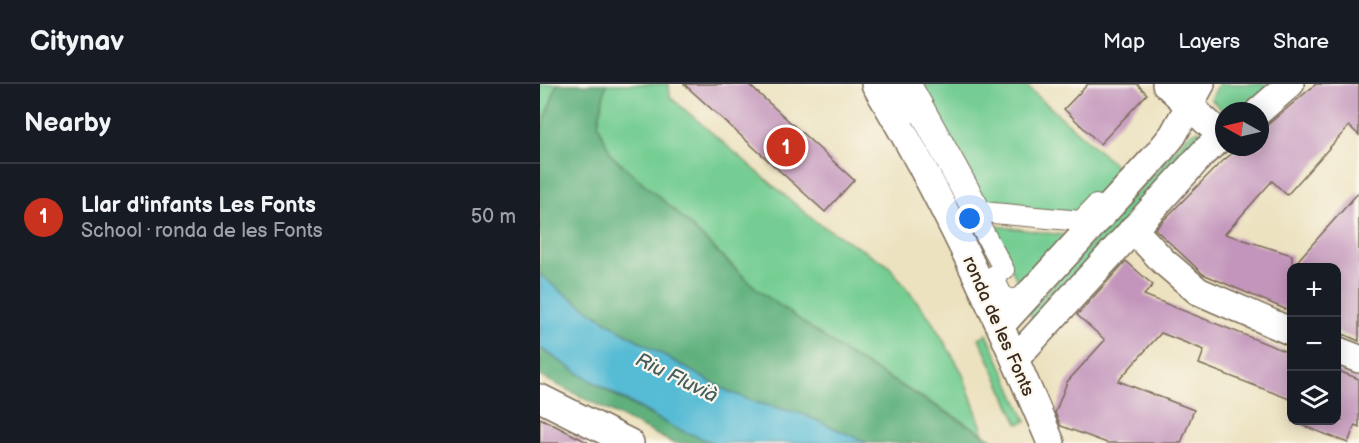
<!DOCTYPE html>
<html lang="en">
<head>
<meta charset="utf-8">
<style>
  :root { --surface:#171b24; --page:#20242c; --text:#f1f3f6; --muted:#9ea1a6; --line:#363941; --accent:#c8321e }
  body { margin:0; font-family:"Balsamiq Sans",sans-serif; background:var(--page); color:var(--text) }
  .controls { position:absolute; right:18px; bottom:18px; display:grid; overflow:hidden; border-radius:12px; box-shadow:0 3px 15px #0003 }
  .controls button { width:54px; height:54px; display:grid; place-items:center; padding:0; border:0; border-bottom:2px solid var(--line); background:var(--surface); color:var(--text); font:30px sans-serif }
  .compass { position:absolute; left:675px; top:18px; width:54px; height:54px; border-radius:50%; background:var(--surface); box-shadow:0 3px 15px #0003; rotate:278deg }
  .you { position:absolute; left:430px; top:135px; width:21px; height:21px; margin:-15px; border:4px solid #fff; border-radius:50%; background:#1a73e8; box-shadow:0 0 0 9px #1a73e833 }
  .badge { display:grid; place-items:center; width:39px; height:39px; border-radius:50%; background:var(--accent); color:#fff; font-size:20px; font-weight:700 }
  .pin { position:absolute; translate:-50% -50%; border:3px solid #fff; box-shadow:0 2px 6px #0006 }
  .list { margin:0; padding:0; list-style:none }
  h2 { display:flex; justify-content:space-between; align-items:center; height:78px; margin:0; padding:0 24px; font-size:26px }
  h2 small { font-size:20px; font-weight:400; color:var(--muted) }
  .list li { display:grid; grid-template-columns:39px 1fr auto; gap:18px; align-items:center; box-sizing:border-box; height:108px; padding:0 24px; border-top:2px solid var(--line) }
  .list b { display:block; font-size:22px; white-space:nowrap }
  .list p { margin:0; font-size:20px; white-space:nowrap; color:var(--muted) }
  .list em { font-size:20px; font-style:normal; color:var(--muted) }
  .icon { flex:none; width:33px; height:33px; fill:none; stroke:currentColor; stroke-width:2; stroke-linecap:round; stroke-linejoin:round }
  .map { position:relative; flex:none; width:819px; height:359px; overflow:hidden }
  header { display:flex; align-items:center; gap:36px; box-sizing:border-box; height:84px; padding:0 30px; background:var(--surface); border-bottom:2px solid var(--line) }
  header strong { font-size:28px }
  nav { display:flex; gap:33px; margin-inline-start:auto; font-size:21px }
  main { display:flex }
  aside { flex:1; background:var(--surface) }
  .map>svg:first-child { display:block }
  .green { fill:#74cd93; stroke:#587c58; stroke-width:1.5 }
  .forest { fill:#5fb07d; stroke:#4d6d4e; stroke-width:1.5 }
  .water { fill:#56bbd4; stroke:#487279; stroke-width:1.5 }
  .building { fill:#c395bc }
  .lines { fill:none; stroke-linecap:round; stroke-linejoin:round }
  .pedestrian-casing { stroke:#796a57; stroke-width:22 }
  .minor-casing { stroke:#796a57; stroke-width:30 }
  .pedestrian { stroke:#fff; stroke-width:20 }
  .minor { stroke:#fff; stroke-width:27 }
  .labels { text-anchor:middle; stroke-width:4.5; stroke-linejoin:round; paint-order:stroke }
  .street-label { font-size:18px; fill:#3b2a1e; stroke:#fbf7ec }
  .water-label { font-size:20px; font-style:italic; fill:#445d5e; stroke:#fbf7ec }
</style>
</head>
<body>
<header>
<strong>Citynav</strong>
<nav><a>Map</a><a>Layers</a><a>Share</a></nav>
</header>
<main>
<aside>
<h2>Nearby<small></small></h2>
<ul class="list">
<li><span class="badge">1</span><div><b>Llar d'infants Les Fonts</b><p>School · ronda de les Fonts</p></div><em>50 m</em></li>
</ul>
</aside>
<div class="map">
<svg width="819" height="359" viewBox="0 0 819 359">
  <rect width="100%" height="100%" fill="#fbf7ec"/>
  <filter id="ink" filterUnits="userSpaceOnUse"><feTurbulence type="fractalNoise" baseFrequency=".0167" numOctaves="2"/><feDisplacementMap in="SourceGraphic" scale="12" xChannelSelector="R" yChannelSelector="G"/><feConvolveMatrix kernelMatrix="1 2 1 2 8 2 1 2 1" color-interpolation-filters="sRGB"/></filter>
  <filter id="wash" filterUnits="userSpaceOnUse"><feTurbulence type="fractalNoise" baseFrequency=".008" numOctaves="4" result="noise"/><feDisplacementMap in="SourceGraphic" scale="24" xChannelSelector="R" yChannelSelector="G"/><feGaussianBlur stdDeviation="1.35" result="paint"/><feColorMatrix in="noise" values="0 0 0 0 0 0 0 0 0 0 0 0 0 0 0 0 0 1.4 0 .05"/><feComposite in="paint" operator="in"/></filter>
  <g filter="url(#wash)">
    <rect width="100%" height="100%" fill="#ece2c0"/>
    <g class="green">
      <polygon points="0,0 17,0 0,50"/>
      <polygon points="66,0 129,0 130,13 276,138 348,181 390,234 422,288 444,350 306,269 218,206 134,126 71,71 58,40"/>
      <polygon points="371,0 484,0 585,90 541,137 442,128"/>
      <polygon points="679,0 733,0 703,23 684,28 671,15"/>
      <polygon points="659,46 662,50 659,57 494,237 489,228 647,52"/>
      <polygon points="448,141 531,152 482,205"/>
      <polygon points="447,250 486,337 478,340 439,254"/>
    </g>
    <g class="forest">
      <polygon points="17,0 66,0 58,40 71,71 134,126 192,182 218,206 306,269 458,359 328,359 262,330 214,318 183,305 78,245 20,207 0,190 0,50"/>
      <path d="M0,264C55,300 112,337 174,359H133L0,292Z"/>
    </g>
    <polygon class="water" points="0,190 20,207 78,245 183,305 214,318 262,330 328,359 174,359 135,344 43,292 0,264"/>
    <g id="blocks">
      <g class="building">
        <polygon points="144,0 208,0 314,96 285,128"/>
        <polygon points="548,0 597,0 607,10 560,60 524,25"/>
        <polygon points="776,0 819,0 819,51 809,42 747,111 732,97 685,150 752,171 752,183 819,108 819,257 796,247 796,183 752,183 752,228 663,190 615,145 678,81 700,63 720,63 720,47"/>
        <polygon points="586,177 613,201 604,211 752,270 752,316 659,280 664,266 621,249 578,297 654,326 641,359 567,359 521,342 515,329 527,298 565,256 537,231"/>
        <polygon points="796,286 819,295 819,343 815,341 808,359 751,337 803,336 796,334"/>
        <polygon points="0,334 49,359 0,359"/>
      </g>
    </g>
  </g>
  <g filter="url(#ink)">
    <use href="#blocks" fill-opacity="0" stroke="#796a57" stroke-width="1.5"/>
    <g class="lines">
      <g class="pedestrian-casing">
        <g id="pedestrian">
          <path d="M359,0L355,3L371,28L379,27L464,186L453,192L463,213C475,217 480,215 488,206"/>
          <polyline points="371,0 442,128 541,137 556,121"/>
        </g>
      </g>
      <g class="minor-casing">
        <g id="minor">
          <path d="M335,0C404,115 459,236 511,359"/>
          <polyline points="626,0 682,52"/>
          <polyline points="719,27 750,0"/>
          <polyline points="593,145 623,177 658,207 752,248"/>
          <polyline points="461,241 616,72 633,51 661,0"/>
          <polyline points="796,266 819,275"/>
          <polyline points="475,275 664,68 684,51"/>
          <polyline points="0,314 90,359"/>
        </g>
      </g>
      <use href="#pedestrian" class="pedestrian"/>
      <use href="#minor" class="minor"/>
    </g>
  </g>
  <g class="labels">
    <g class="street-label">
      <text transform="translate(459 242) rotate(66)" y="6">ronda de les Fonts</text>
    </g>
    <g class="water-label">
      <text transform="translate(137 293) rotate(26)" y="7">Riu Fluvià</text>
    </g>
  </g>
</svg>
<div class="controls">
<button>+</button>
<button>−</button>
<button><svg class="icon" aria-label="layers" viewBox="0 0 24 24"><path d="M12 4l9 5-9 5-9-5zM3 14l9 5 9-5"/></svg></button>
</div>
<svg class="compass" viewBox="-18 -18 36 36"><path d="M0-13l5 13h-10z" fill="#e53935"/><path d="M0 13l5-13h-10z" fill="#9ea1a6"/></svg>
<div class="you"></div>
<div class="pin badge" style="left:246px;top:63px">1</div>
</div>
</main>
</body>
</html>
